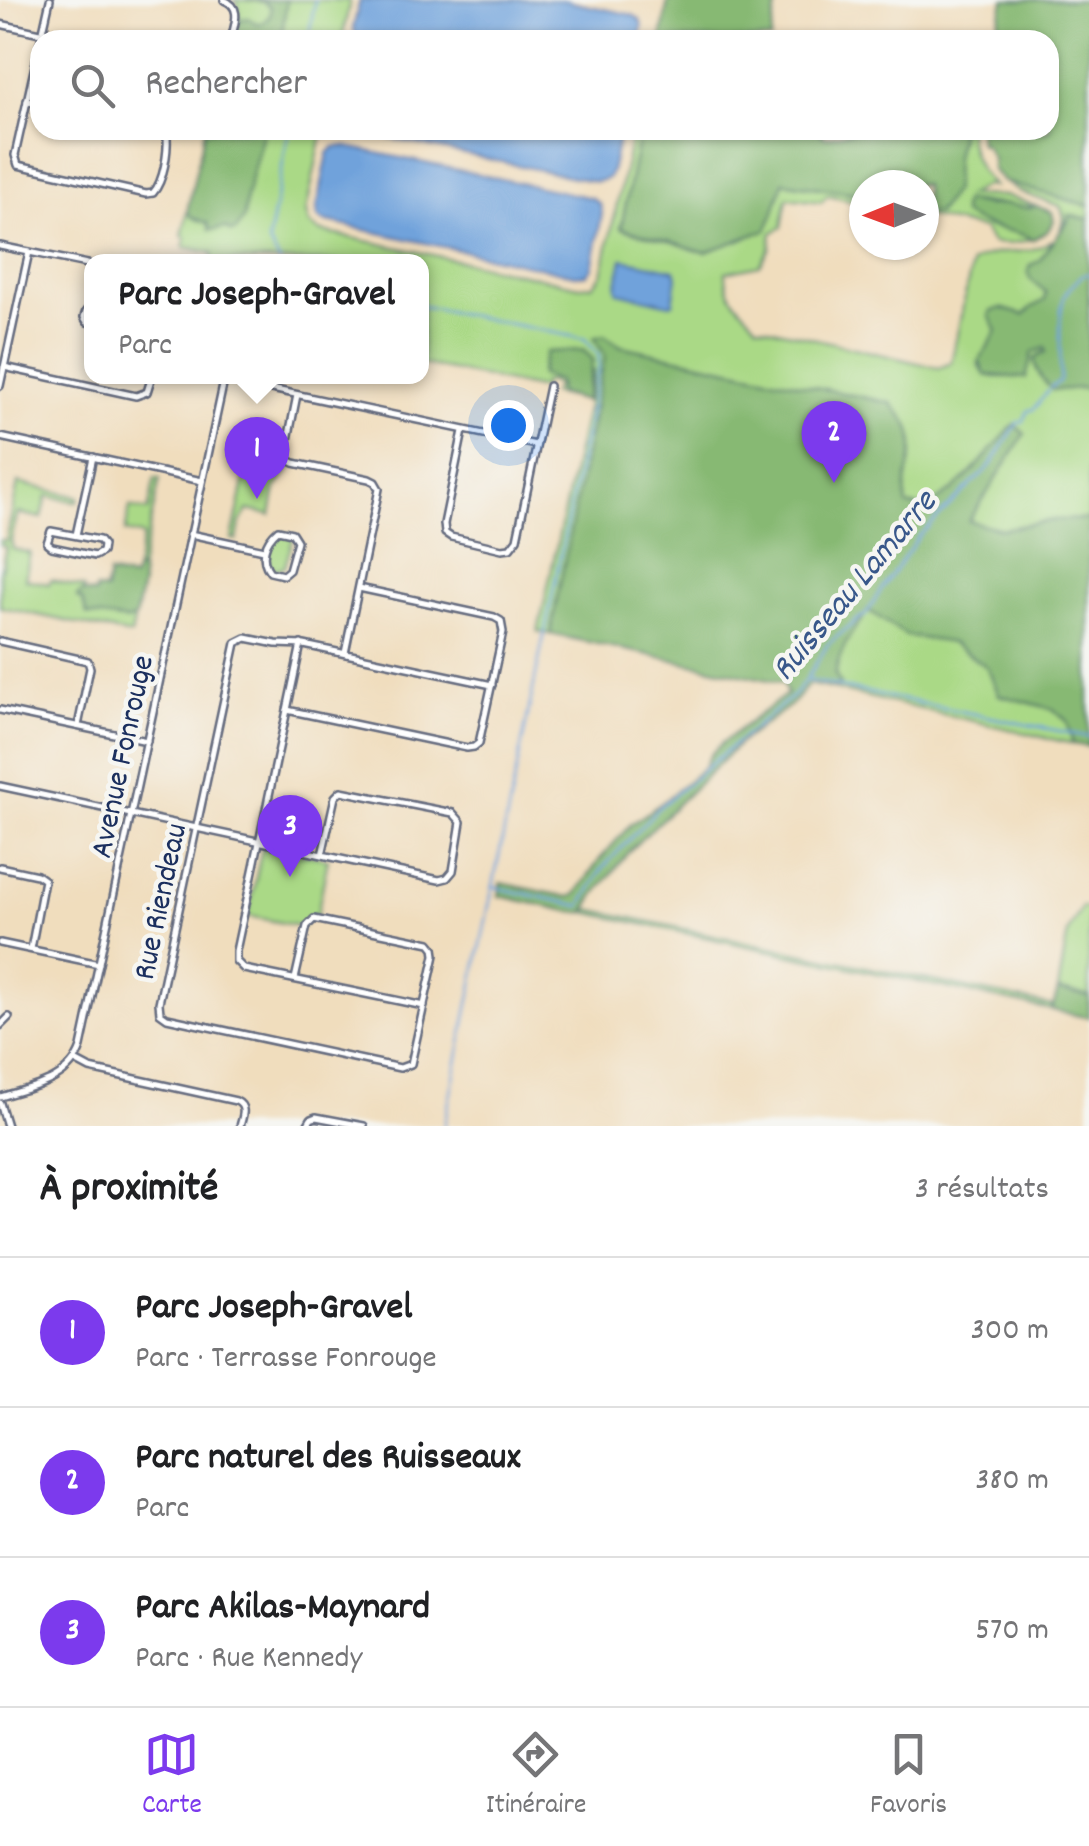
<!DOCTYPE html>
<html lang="fr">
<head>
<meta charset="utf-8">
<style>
  :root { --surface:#fff; --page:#f2f2f2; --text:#202124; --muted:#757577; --line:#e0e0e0; --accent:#7c3aed }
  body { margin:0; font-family:Dekko,sans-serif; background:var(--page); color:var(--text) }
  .compass { position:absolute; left:849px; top:170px; width:90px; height:90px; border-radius:50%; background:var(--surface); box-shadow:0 2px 8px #0004; rotate:269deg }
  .you { position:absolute; left:508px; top:425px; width:35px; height:35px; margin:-25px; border:8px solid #fff; border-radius:50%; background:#1a73e8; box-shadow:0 0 0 15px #1a73e833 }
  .badge { display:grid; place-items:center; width:65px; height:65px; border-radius:50%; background:var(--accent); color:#fff; font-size:32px; font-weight:700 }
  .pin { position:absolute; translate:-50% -82px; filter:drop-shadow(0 2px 5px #0008) }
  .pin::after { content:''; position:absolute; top:52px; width:35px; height:30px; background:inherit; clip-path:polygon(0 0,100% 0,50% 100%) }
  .popup { position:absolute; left:84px; top:254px; width:345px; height:130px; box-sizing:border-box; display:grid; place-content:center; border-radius:20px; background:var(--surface); filter:drop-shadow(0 2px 8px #0005); font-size:32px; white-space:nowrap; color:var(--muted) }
  .popup b { font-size:38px; color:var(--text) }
  .popup::after { content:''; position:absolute; left:50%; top:100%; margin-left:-20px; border:20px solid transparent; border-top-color:var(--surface) }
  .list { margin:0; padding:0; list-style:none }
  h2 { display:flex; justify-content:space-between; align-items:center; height:130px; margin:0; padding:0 40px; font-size:42px }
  h2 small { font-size:32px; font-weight:400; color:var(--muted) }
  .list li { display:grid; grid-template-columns:65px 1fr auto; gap:30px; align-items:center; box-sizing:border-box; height:150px; padding:0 40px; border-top:2px solid var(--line) }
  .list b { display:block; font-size:38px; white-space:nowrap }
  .list p { margin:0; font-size:32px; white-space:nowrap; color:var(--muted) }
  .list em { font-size:32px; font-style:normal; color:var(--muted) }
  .icon { flex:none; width:55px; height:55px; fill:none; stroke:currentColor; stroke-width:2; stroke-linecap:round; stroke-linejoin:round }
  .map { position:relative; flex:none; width:1089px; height:1126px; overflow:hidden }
  .search { position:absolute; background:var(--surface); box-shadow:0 2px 8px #0004; left:30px; right:30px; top:30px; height:110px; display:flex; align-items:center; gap:25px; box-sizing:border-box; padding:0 35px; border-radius:30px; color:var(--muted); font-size:38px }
  .sheet { height:580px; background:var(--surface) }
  nav { display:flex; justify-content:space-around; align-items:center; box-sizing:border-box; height:140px; border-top:2px solid var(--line); background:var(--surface); font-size:28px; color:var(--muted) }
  nav a { display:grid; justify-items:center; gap:5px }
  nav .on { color:var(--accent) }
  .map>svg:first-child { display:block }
  .green { fill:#aad986; stroke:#628472; stroke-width:2.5 }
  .forest { fill:#87b973; stroke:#517468; stroke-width:2.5 }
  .water { fill:#6fa2db; stroke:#45689c; stroke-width:2.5 }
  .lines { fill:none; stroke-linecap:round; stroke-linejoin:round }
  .stream { stroke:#6fa2db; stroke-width:2.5 }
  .minor-casing { stroke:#666c7f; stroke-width:10 }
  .minor { stroke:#fff; stroke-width:5 }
  .labels { text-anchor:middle; stroke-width:9; stroke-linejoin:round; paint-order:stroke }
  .street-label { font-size:32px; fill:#1b2f5e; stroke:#f6f6f2 }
  .water-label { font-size:35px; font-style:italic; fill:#38578a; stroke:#f6f6f2 }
</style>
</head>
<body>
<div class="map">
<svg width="1089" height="1126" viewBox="0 0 1089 1126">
  <rect width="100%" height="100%" fill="#f6f6f2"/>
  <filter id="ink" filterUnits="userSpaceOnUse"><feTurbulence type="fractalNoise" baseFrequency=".01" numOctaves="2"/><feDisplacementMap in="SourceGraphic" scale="20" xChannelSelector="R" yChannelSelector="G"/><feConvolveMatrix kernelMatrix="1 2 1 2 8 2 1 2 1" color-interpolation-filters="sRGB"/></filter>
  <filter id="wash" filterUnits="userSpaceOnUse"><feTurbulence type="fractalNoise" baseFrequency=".0048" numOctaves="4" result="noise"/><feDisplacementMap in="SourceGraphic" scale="40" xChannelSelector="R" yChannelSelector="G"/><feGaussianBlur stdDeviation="2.25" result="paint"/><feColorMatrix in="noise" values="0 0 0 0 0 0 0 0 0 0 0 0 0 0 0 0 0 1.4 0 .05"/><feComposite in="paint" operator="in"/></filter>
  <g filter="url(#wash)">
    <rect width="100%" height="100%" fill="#f0ddbd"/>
    <g class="green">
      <path d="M234,0H350L342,40H235C238,26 244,12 234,0Z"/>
      <path d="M205,130H323L306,212L309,224L319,231L580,286L593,285L602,274L633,130H640L621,228C639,234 655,238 673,242C685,245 694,252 706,252L766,230L773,215L783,182L864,195V203L828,195L821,202L787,198L782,227L772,233L770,248L760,265L726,272C725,297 742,307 757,325L939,368L951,363L972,263C997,245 1023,260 1052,240L1030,279L1046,293L1045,300L1031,308L1024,315L1012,312L991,311L989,316L998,331L979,361V366L985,375L995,377H1019L1033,351L1045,348L1052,390L1083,388L1089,391V670L895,626L952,643L987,667L999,695L1053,709L1067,721L1073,744L833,689L840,684L835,675C839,655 847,635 861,620L567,553L550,634L538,632L593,377V369L585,401L552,393L555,389L556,385L548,381L542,383V389L422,364V262L212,261L213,253L184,247L186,237L182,236Z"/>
      <path d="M961,130H968C969,151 978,171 993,186L986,185L968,195L1007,196L1036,206C1026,209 1020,206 1010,205C995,203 980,203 966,201L985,226L1020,233L1033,239L1011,244L992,243L983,229L924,216V212L937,214L954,190L955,157Z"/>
      <polygon points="1004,182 1089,206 1089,219 1070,215 1060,230 1064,216 1060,206 1020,192"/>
      <polygon points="282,454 285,462 291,466 276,487 271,515 248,510 240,523 237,540 232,539 249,459"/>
      <polygon points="155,478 160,479 141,565 140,575 142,584 131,635 0,607 0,574 6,547 0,545 0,540 6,541 18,483 79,497 78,502 47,496 42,518 18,513 11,540 13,549 30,553 25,579 49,584 51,580 84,588 84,592 95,594 96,589 105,591 109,574 134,578 143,536 125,532 130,507 148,511"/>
      <path d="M284,533L292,536L293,539L285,566L276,570L269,565C267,554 271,534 284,533Z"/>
      <polygon points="264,847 328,859 317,915 308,918 303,927 248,916 261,853"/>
      <polygon points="1082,907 1089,908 1089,996 1058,990 1068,932"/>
      <polygon points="589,909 1053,1006 1052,1010 585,912"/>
    </g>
    <g class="forest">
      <polygon points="247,0 287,0 281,40 235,40 239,20 248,18 256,23 262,23 270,16 270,8 264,2"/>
      <polygon points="668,0 777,0 771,40 661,40"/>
      <polygon points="1004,0 1089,0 1089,206 1004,182 992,170 992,159 985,145 979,143 978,130 1049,130 1049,40 995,40"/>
      <polygon points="205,130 264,130 246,197 244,218 236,231 231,232 226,228 210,230 208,223 193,218 187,212"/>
      <path d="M640,130H824L821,135L826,137L858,130H961L955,157L954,190L936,214L924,212V185H864V195L783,182L773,215L766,230L706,252C694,252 685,245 673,242C655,238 638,234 621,228Z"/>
      <path d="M965,201L987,205L1007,204L1028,208L1036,206L1052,212L1054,221L1047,232L1033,239C1010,228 984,229 962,214V205Z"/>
      <path d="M1069,215L1089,219V391L1083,388L1052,390C1042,382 1037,373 1034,360L1038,355L1046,352L1045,348L1033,352L1026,378L985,375L979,361L997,331L989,316L991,311L1001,308L1024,315L1031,308L1045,300L1046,292L1030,279L1028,273L1031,265L1039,261L1068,221Z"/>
      <path d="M604,335L621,346L891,403C899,412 907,420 911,430C919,454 900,480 907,505C914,506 917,508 923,506C955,499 992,448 1014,424L1025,434L969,521L1002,529L1054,520L1089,519V747L1073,744L1067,721L1053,709L999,695L987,667L952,643L907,636L869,611C852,630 840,649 835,675L841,684L833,689L809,684L791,705L744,739L630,850L595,895L585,912L577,913L499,896L501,883L569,897L575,895L600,859L631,824L663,802L704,767L711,754L723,742L787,694L783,683L550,634L605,355L593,338Z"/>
      <polygon points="583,350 593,359 585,401 559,394 558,381 540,375 546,352"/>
      <polygon points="136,569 141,570 142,584 135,618 127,621 87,615 82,600 77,598 78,595 83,592 95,594 96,589 106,591 109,574 133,579"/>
      <polygon points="1058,990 1089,996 1089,1018 1052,1010"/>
    </g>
    <g class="water">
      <polygon points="360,0 562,0 633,15 640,20 642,27 639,40 364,40 356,36 353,28"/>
      <polygon points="351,130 620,130 611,172 608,178 596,182"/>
      <polygon points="344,146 592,198 600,204 602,214 592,268 587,274 576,275 323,221 318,217 317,208 328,153 334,147"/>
      <polygon points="623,259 675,270 677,277 673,303 670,304 618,292 616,287"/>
    </g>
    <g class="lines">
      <g class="stream">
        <polyline points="308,40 315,0"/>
        <polyline points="280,262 268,242 289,130"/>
        <polyline points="422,306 585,339 599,356 599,366 444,1126"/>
        <path d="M1050,388L1060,381C1062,358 1056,311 1066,293C1071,285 1077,282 1082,275L1089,274"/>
        <polyline points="806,680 1089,737"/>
        <polyline points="494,887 581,906 602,869 658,808 794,695 806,680 828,644 861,617 865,616 881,590 920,535 991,465 1018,422 1023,422 1028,411 1034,409 1048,391"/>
      </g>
    </g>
  </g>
  <g filter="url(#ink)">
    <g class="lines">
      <g class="minor-casing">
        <g id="minor">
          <path d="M224,0C243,7 234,25 231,40"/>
          <polyline points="0,24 72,40"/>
          <polyline points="41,40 50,0"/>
          <path d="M40,43L15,155L18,165L146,194L153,193C164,181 168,152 167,136L161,130"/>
          <polyline points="27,101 40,103"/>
          <polyline points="0,246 92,265"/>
          <polyline points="92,309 86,311 84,317 87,322 92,323"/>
          <polyline points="4,367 136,396 147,392 152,376"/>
          <polyline points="224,379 536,445"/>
          <polyline points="0,386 29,252"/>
          <polyline points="297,395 286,450 287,459 294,463 369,479 375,482 379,489 345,653"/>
          <polyline points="463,431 444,524 445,533 451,537 502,549 510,548 517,539 549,386"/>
          <polyline points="0,437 202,481"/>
          <path d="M278,530L292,533L297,541L289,570L283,575L270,572C259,558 265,541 278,530Z"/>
          <polygon points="51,531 99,540 103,545 102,552 95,556 52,547 47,543"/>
          <polyline points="190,534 264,550"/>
          <polyline points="76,535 93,457"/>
          <polyline points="0,641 88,661 90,668 78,726"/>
          <polyline points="301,644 236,951 236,961 244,969 424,1006"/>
          <polyline points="0,710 147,741"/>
          <polyline points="287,710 467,748 474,747 479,743 503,632 501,621 494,617 359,588"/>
          <polyline points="0,786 439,880 447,878 453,871 461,822 453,813 341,791 335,797 322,855"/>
          <polyline points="0,867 37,875 44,880 31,949"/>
          <polyline points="0,943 99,964"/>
          <polyline points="295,979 307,926 314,919 430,943 434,948 435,955 411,1064 400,1068 167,1018 160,1013 159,1003 236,643 246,638 276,644 304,645 492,685"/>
          <polyline points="0,1026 9,1017"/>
          <path d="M75,1061L90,1069L236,1101C247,1106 243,1116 240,1126"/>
          <path d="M0,1097C32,1087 69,1082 81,1047L225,376"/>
          <polyline points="0,1103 7,1126"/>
          <polyline points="307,1126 311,1119 316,1117 364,1126"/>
        </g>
      </g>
      <use href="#minor" class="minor"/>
    </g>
  </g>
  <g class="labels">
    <g class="street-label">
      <text transform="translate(120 756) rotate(-78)" y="11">Avenue Fonrouge</text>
      <text transform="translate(158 901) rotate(-78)" y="11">Rue Riendeau</text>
    </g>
    <g class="water-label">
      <text transform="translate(852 584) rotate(-50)" y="12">Ruisseau Lamarre</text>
    </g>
  </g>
</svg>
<svg class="compass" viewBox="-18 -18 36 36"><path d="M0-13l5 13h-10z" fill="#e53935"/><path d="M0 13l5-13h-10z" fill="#757577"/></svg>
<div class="you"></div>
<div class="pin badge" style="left:257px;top:499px">1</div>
<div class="popup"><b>Parc Joseph-Gravel</b>Parc</div>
<div class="pin badge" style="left:834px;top:483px">2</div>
<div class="pin badge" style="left:290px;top:877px">3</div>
<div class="search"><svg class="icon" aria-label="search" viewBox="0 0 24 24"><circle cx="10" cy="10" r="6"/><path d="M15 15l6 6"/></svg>Rechercher</div>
</div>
<section class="sheet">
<h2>À proximité<small>3 résultats</small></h2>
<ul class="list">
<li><span class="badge">1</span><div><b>Parc Joseph-Gravel</b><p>Parc · Terrasse Fonrouge</p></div><em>300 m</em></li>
<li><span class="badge">2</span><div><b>Parc naturel des Ruisseaux</b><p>Parc</p></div><em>380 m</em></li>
<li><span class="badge">3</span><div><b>Parc Akilas-Maynard</b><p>Parc · Rue Kennedy</p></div><em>570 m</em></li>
</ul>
</section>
<nav>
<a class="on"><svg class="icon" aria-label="map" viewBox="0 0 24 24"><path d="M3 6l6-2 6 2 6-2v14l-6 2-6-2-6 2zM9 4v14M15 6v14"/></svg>Carte</a>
<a><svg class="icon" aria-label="directions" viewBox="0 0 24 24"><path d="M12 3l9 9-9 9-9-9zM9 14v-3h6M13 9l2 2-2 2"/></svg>Itinéraire</a>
<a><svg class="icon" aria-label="saved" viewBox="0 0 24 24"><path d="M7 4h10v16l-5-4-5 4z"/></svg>Favoris</a>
</nav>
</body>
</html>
